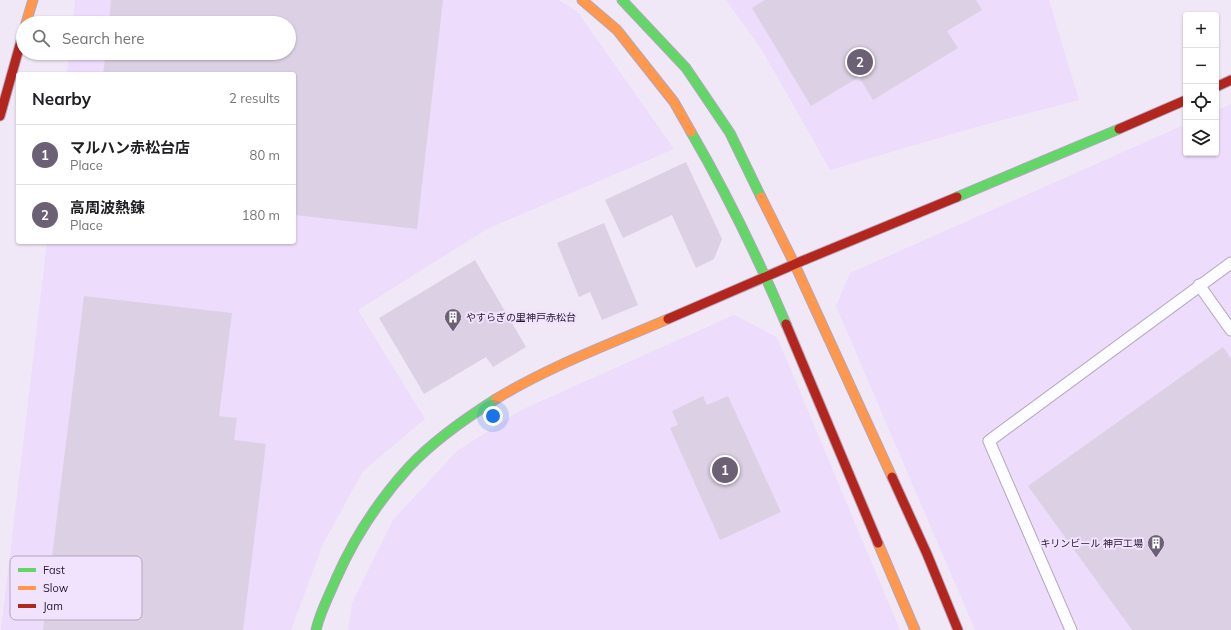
<!DOCTYPE html>
<html lang="en">
<head>
<meta charset="utf-8">
<style>
  :root { --surface:#fff; --page:#f6f6f6; --text:#202124; --muted:#757577; --line:#e0e0e0; --accent:#6c6075 }
  body { margin:0; font-family:Mulish,"Noto Sans JP",sans-serif; background:var(--page); color:var(--text) }
  .controls { position:absolute; right:12px; top:12px; display:grid; overflow:hidden; border-radius:4px; box-shadow:0 1px 3px #0004 }
  .controls button { width:36px; height:36px; display:grid; place-items:center; padding:0; border:0; border-bottom:1px solid var(--line); background:var(--surface); color:var(--text); font:20px sans-serif }
  .you { position:absolute; left:493px; top:416px; width:14px; height:14px; margin:-10px; border:3px solid #fff; border-radius:50%; background:#1a73e8; box-shadow:0 0 0 6px #1a73e833 }
  .badge { display:grid; place-items:center; width:26px; height:26px; border-radius:50%; background:var(--accent); color:#fff; font-size:13px; font-weight:700 }
  .pin { position:absolute; translate:-50% -50%; border:2px solid #fff; box-shadow:0 1px 4px #0006 }
  .list { margin:0; padding:0; list-style:none }
  h2 { display:flex; justify-content:space-between; align-items:center; height:52px; margin:0; padding:0 16px; font-size:17px }
  h2 small { font-size:13px; font-weight:400; color:var(--muted) }
  .list li { display:grid; grid-template-columns:26px 1fr auto; gap:12px; align-items:center; box-sizing:border-box; height:60px; padding:0 16px; border-top:1px solid var(--line) }
  .list b { display:block; font-size:15px; white-space:nowrap }
  .list p { margin:0; font-size:13px; white-space:nowrap; color:var(--muted) }
  .list em { font-size:13px; font-style:normal; color:var(--muted) }
  .icon { flex:none; width:22px; height:22px; fill:none; stroke:currentColor; stroke-width:2; stroke-linecap:round; stroke-linejoin:round }
  .map { position:relative; flex:none; width:1231px; height:630px; overflow:hidden }
  .search { position:absolute; background:var(--surface); box-shadow:0 1px 3px #0004; left:16px; top:16px; width:280px; height:44px; display:flex; align-items:center; gap:10px; box-sizing:border-box; padding:0 14px; border-radius:22px; color:var(--muted); font-size:15px }
  .panel { position:absolute; background:var(--surface); box-shadow:0 1px 3px #0004; left:16px; top:72px; width:280px; height:172px; border-radius:4px }
  .map>svg:first-child { display:block }
  .built { fill:#eddcfb }
  .building { fill:#dcd1e4 }
  .lines { fill:none; stroke-linecap:round; stroke-linejoin:round }
  .lane-casing { stroke:#b1a7ba; stroke-width:13 }
  .fast-casing { stroke:#b1a7ba; stroke-width:11 }
  .slow-casing { stroke:#b1a7ba; stroke-width:11 }
  .jam-casing { stroke:#b1a7ba; stroke-width:11 }
  .lane { stroke:#fdfcfe; stroke-width:11 }
  .fast { stroke:#63d668; stroke-width:9 }
  .slow { stroke:#ff974d; stroke-width:9 }
  .jam { stroke:#b3261e; stroke-width:9 }
  .labels { text-anchor:middle; stroke-width:4; stroke-linejoin:round; paint-order:stroke }
  .poi-label { font-size:10px; fill:#25172f; stroke:#f1e2fd; text-anchor:start }
  .key { fill:#f1e2fd; stroke:#b4a5bf; stroke-width:1 }
  .key-label { font-size:11px; fill:#25172f }
</style>
</head>
<body>
<div class="map">
<svg width="1231" height="630" viewBox="0 0 1231 630">
  <rect width="100%" height="100%" fill="#f0e8f7"/>
  <g class="built">
    <polygon points="75,0 558,0 577,11 674,149 487,229 358,310 425,419 363,471 323,544 291,630 1,630 47,242 294,242 294,74 67,74 69,53 289,53 289,23 73,23"/>
    <polygon points="726,0 1049,0 1079,100 976,127 830,170 762,50"/>
    <polygon points="1231,104 1231,630 975,630 836,306 850,273 1186,124 1186,153 1216,153 1216,111"/>
    <polygon points="734,315 777,337 900,630 348,630 352,603 393,520 457,451 521,410"/>
  </g>
  <g class="building">
    <polygon points="111,0 443,0 417,229 294,215 294,74 103,74 106,53 289,53 289,23 109,23"/>
    <polygon points="765,0 976,0 982,10 947,31 958,48 873,100 859,77 811,106 752,8"/>
    <polygon points="686,162 722,239 714,259 696,268 672,215 623,238 605,200"/>
    <polygon points="604,223 638,305 602,320 590,292 579,297 557,243"/>
    <polygon points="475,260 526,347 493,367 486,357 424,394 379,318"/>
    <polygon points="84,296 232,313 219,416 237,418 234,440 266,444 243,630 43,630"/>
    <polygon points="1223,347 1231,359 1231,630 1132,630 1028,486"/>
    <polygon points="703,396 707,405 728,396 781,512 720,540 670,428 678,425 672,411"/>
  </g>
  <g class="lines">
    <g class="lane-casing">
      <g id="lane">
        <polyline points="1199,285 1231,330"/>
        <polyline points="1071,630 989,441 1231,263"/>
      </g>
    </g>
    <g class="fast-casing">
      <g id="fast">
        <polyline points="622,0 686,68 730,133 761,197"/>
        <path d="M691,132C727,194 758,258 786,324"/>
        <polyline points="957,197 1119,129"/>
        <path d="M316,630C320,612 329,596 336,579C354,538 379,500 409,467C434,440 466,418 496,399"/>
      </g>
    </g>
    <g class="slow-casing">
      <g id="slow">
        <polyline points="582,0 617,30 674,102 691,132"/>
        <polyline points="26,23 33,0"/>
        <polyline points="761,197 794,263 892,477"/>
        <path d="M496,399C550,366 610,344 668,319"/>
        <polyline points="878,543 915,630"/>
      </g>
    </g>
    <g class="jam-casing">
      <g id="jam">
        <polyline points="1216,87 1231,80"/>
        <polyline points="0,116 23,34"/>
        <polyline points="1119,129 1186,100"/>
        <polyline points="668,319 802,261 957,197"/>
        <polyline points="786,324 878,543"/>
        <polyline points="892,477 927,554 958,630"/>
      </g>
    </g>
    <use href="#lane" class="lane"/>
    <use href="#fast" class="fast"/>
    <use href="#slow" class="slow"/>
    <use href="#jam" class="jam"/>
  </g>
  <defs>
    <g id="building-pin" transform="scale(0.9)"><path d="M0 17L-7.5 6A9.5 9.5 0 1 1 7.5 6Z" fill="#6c6075" stroke="#f1e2fd"/><path d="M-4-6H4V6H1V3H-1V6H-4ZM-2.5-4.3h1.7v1.8h-1.7ZM.8-4.3h1.7v1.8H.8ZM-2.5-1h1.7V.8h-1.7ZM.8-1h1.7V.8H.8Z" fill="#fff"/></g>
  </defs>
  <g fill-rule="evenodd">
    <use href="#building-pin" x="453" y="317"/>
    <use href="#building-pin" x="1156" y="543"/>
  </g>
  <g class="labels">
    <g class="poi-label">
      <text x="466" y="321">やすらぎの里神戸赤松台</text>
      <text x="1143" y="547" text-anchor="end">キリンビール 神戸工場</text>
    </g>
  </g>
  <rect x="10" y="556" width="132" height="64" rx="6" class="key"/>
  <rect x="18" y="568" width="18" height="4" fill="#63d668"/>
  <rect x="18" y="586" width="18" height="4" fill="#ff974d"/>
  <rect x="18" y="604" width="18" height="4" fill="#b3261e"/>
  <g class="key-label">
    <text x="43" y="574">Fast</text>
    <text x="43" y="592">Slow</text>
    <text x="43" y="610">Jam</text>
  </g>
</svg>
<div class="controls">
<button>+</button>
<button>−</button>
<button><svg class="icon" aria-label="locate" viewBox="0 0 24 24"><circle cx="12" cy="12" r="6"/><path d="M12 2v4M12 18v4M2 12h4M18 12h4"/></svg></button>
<button><svg class="icon" aria-label="layers" viewBox="0 0 24 24"><path d="M12 4l9 5-9 5-9-5zM3 14l9 5 9-5"/></svg></button>
</div>
<div class="you"></div>
<div class="pin badge" style="left:725px;top:470px">1</div>
<div class="pin badge" style="left:860px;top:62px">2</div>
<div class="search"><svg class="icon" aria-label="search" viewBox="0 0 24 24"><circle cx="10" cy="10" r="6"/><path d="M15 15l6 6"/></svg>Search here</div>
<section class="panel">
<h2>Nearby<small>2 results</small></h2>
<ul class="list">
<li><span class="badge">1</span><div><b>マルハン赤松台店</b><p>Place</p></div><em>80 m</em></li>
<li><span class="badge">2</span><div><b>高周波熱錬</b><p>Place</p></div><em>180 m</em></li>
</ul>
</section>
</div>
</body>
</html>
